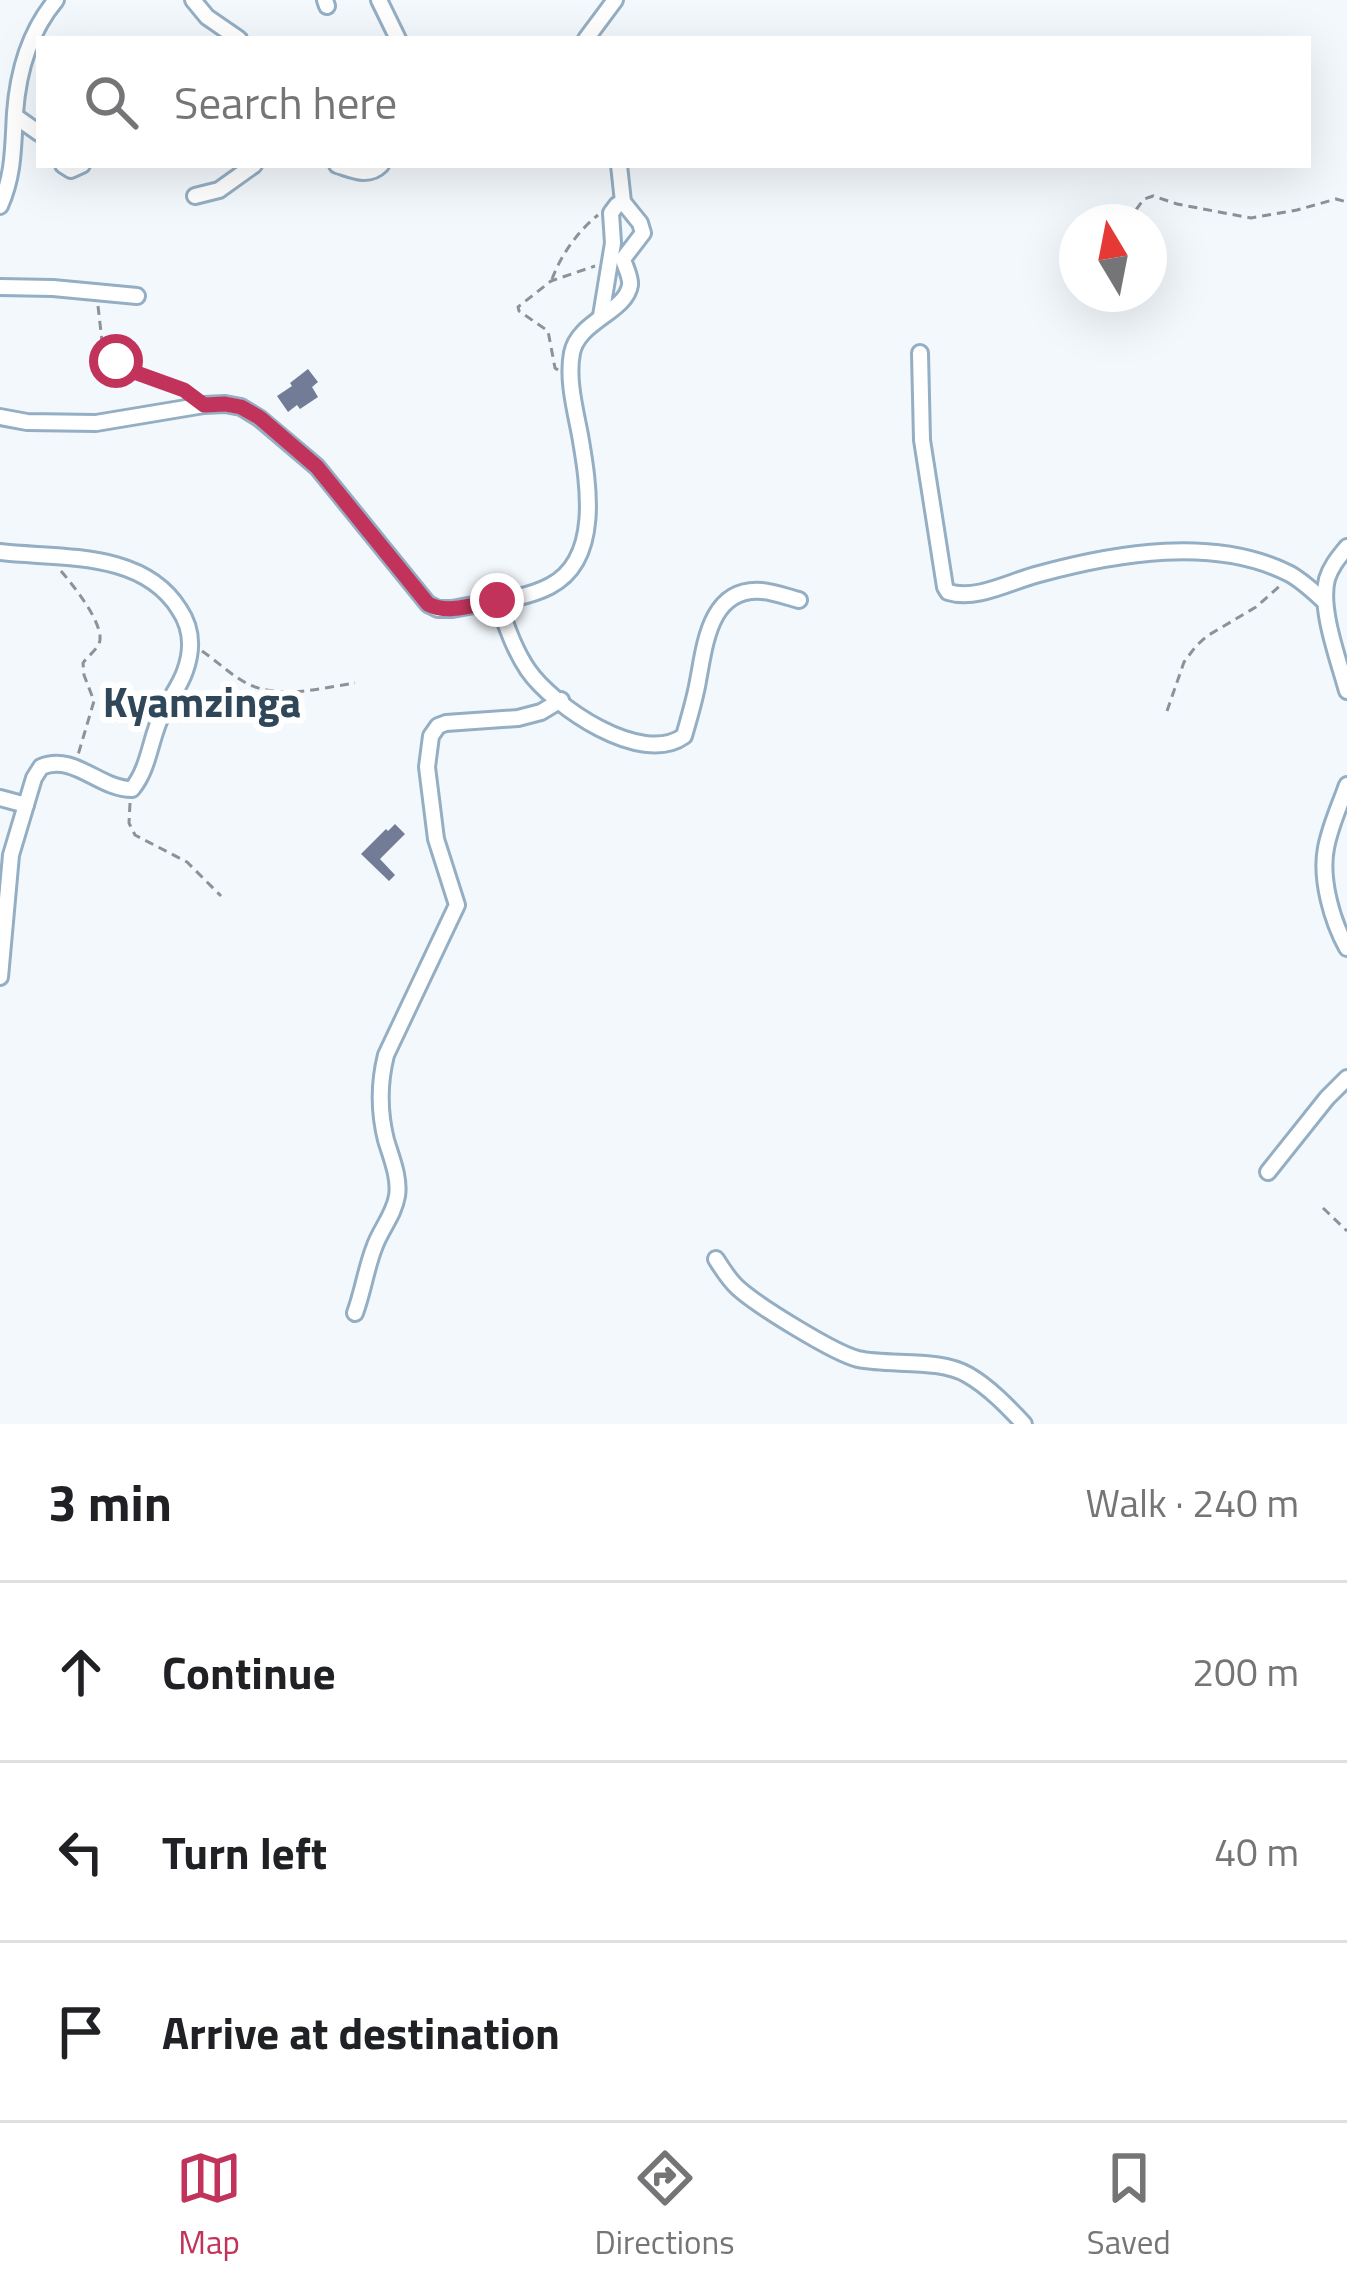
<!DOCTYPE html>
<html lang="en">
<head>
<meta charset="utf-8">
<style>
  :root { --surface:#fff; --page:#f2f2f2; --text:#202124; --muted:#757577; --line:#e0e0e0; --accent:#c2335b }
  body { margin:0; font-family:"Titillium Web",sans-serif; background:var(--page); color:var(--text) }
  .compass { position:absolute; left:1059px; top:204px; width:108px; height:108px; border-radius:50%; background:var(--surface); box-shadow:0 12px 48px #0002; rotate:350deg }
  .stop { position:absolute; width:36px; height:36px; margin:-27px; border:9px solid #c2335b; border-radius:50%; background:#fff }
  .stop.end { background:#c2335b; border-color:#fff; box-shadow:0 3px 12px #0008 }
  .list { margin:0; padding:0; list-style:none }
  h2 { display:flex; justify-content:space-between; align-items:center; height:156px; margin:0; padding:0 48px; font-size:51px }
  h2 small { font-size:39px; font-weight:400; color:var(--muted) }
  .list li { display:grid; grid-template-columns:78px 1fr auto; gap:36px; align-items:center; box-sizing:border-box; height:180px; padding:0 48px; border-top:3px solid var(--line) }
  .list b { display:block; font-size:45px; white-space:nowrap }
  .list em { font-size:39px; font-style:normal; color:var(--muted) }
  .icon { flex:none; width:66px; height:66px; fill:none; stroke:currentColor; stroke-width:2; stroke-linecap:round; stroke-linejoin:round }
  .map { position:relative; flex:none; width:1347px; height:1424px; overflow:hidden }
  .search { position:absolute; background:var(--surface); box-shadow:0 12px 48px #0002; left:36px; right:36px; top:36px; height:132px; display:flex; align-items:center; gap:30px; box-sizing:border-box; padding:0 42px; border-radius:0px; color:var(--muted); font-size:45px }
  .sheet { height:696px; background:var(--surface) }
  nav { display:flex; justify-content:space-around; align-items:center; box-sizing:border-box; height:168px; border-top:3px solid var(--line); background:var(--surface); font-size:33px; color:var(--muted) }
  nav a { display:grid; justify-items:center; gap:6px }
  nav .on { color:var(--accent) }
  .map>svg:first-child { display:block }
  .building { fill:#727c96 }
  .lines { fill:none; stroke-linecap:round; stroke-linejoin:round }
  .minor-casing { stroke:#94aec3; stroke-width:20 }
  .path { stroke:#8b9298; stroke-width:3; stroke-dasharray:9 6; stroke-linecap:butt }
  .minor { stroke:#fff; stroke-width:14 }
  .route { stroke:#c2335b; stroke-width:15 }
  .labels { text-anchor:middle; stroke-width:12; stroke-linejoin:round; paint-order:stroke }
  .quarter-label { font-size:42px; font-weight:bold; fill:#30475a; stroke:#fff }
</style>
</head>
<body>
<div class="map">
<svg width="1347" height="1424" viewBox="0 0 1347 1424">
  <rect width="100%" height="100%" fill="#f3f8fd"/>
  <g class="building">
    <polygon points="308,369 318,382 312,387 318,397 300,409 297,405 288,412 277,396 292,386 290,383"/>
    <polygon points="395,824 405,834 380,859 395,875 389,881 361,854 386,829 388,831"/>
  </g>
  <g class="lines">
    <g class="minor-casing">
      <g id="minor">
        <polyline points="193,0 207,17 239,39"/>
        <polyline points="325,0 327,6"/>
        <polyline points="379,0 398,39"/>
        <polyline points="586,39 615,0"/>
        <polyline points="15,116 39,133"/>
        <polyline points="63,165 71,170 82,165"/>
        <path d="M337,165C353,170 368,178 381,165"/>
        <polyline points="195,196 219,190 254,165"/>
        <path d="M0,206C14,174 13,147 15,113C18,72 29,32 56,0"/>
        <polyline points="0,287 53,288 137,296"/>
        <polyline points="601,316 613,243 611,213 617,205 623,202"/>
        <path d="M920,353L922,440L945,587L948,592C977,601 1011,581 1039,574C1116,553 1214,536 1288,573C1302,580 1314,592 1325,602"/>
        <path d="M0,417L27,422L96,423L204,405L225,404L241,407L259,418L317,467L428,604L438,609H452C483,602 521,601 550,586C602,559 588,482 580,435C575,409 567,379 572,353C578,321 626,312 630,285C631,277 625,267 623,259L643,233L640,223L623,202L619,165"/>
        <path d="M1347,547C1339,557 1331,566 1327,579C1319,609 1339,661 1347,691"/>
        <path d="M0,552C60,559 142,550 179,609C192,628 193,649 185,671C180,686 170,698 163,712C150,737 150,767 132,789C99,789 74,753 41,767L34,778L11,855L0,977"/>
        <path d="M497,600C506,624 513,648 528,670C553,706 641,767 684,736C689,718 695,699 698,681C705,644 710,587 762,591C774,592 787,597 799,600"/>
        <path d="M1347,785C1340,805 1330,826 1326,848C1320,879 1332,921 1347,948"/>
        <polyline points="0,798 26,805"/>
        <polyline points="1268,1172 1327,1098 1347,1078"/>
        <path d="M716,1259C723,1270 729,1280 738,1288C758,1306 834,1353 858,1359C891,1366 939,1358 968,1375C989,1387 1008,1407 1024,1424"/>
        <path d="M355,1313C363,1291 366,1269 374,1248C380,1230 394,1215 397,1196C400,1178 391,1157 386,1140C379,1112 379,1083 386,1055L457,905L436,839L427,767L431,736L438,726L446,723L518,718L541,712L561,700"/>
      </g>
    </g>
    <g class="path">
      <polyline points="1127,222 1144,199 1153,196 1177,204 1251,218 1297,210 1336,199 1347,202"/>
      <path d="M552,279C561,255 578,231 598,215"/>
      <polyline points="98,306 102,341 115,361 189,394"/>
      <polyline points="558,370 555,368 548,331 519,311 518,307 551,281 595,266"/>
      <path d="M61,571C73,585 102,621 100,640C99,648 88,656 83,663L84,675L94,701L78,755"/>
      <path d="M202,651C218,662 233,677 250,685C282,699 322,688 355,683"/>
      <polyline points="1167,711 1184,662 1196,646 1207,636 1256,607 1282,584"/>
      <polyline points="130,803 129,823 135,835 187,862 221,896"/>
      <polyline points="1323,1208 1347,1231"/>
    </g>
    <use href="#minor" class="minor"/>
  </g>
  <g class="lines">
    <path class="route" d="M116,361L134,372L184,390L204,405L225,404L241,407L260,418L317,467L428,604C449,615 474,604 497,600"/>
  </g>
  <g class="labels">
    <g class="quarter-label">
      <text x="202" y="717">Kyamzinga</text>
    </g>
  </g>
</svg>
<svg class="compass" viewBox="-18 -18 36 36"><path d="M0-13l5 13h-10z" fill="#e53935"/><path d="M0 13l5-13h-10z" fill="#757577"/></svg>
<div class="stop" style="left:116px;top:361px"></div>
<div class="stop end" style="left:497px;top:600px"></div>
<div class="search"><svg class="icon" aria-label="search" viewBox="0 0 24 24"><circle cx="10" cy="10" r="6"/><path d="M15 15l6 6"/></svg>Search here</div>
</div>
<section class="sheet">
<h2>3 min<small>Walk · 240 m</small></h2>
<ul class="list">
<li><svg class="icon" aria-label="ahead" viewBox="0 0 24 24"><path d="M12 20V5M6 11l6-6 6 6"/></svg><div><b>Continue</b></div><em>200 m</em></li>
<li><svg class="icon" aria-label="left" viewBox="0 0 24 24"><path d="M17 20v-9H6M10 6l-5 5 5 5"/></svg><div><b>Turn left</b></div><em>40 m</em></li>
<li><svg class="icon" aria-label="arrive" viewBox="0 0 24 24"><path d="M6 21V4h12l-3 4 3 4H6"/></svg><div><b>Arrive at destination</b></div></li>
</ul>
</section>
<nav>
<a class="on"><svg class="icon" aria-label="map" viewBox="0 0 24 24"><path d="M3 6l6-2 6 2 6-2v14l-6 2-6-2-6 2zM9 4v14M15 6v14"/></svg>Map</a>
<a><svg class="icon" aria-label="directions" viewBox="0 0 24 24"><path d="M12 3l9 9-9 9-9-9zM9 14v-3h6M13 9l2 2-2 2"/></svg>Directions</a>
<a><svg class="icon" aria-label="saved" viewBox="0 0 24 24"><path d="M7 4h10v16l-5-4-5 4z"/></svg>Saved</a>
</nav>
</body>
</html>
